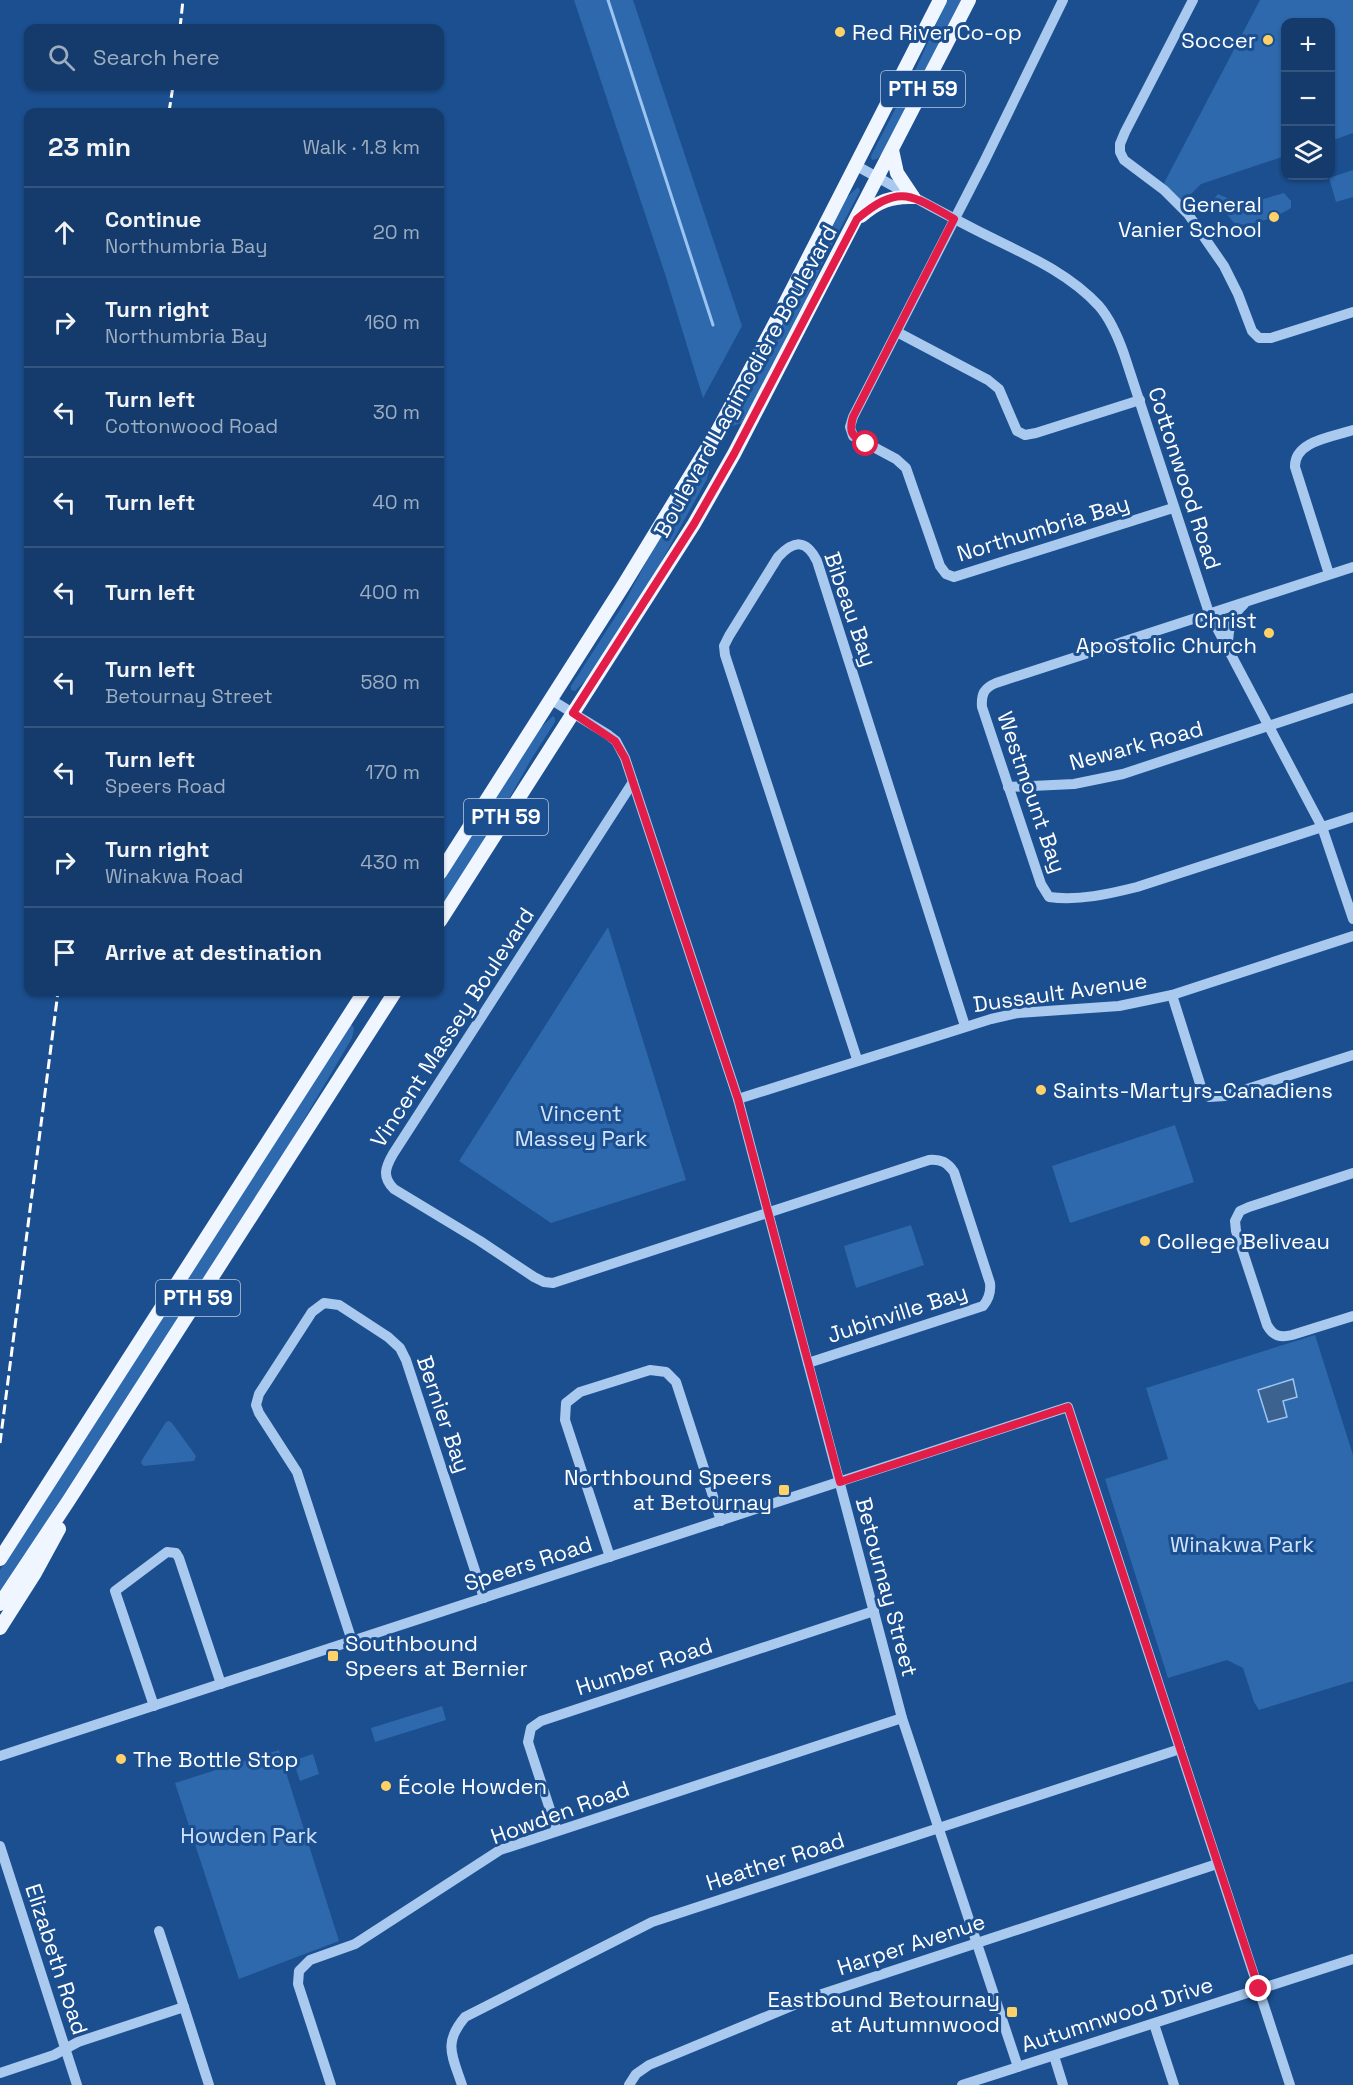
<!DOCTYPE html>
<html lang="en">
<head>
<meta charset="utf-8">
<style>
  :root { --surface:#143b6b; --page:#1d4271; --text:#f1f3f6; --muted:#9dadc1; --line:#33557e }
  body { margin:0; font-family:"Space Grotesk",sans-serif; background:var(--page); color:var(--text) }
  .controls { position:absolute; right:18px; top:18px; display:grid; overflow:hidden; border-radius:12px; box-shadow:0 2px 4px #0004 }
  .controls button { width:54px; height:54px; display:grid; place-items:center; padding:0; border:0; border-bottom:2px solid var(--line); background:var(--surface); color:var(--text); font:30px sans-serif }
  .stop { position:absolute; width:18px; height:18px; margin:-14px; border:4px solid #e11d48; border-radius:50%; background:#fff }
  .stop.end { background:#e11d48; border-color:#fff; box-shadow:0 2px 6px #0008 }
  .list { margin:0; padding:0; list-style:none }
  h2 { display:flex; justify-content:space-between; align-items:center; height:78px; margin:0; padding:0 24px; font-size:26px }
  h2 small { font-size:20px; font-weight:400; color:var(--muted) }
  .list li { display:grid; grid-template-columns:39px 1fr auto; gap:18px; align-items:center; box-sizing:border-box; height:90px; padding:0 24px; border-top:2px solid var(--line) }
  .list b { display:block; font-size:22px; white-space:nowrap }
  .list p { margin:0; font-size:20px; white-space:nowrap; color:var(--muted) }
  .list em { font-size:20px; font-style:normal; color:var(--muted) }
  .icon { flex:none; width:33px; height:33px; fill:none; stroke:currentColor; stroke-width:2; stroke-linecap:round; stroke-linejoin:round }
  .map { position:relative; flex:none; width:1353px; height:2085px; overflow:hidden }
  .search { position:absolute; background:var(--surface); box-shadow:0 2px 4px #0004; left:24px; top:24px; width:420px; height:66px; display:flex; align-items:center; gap:15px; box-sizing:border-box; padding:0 21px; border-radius:12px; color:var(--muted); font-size:22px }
  .panel { position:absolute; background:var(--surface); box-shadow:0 2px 4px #0004; left:24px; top:108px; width:420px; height:888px; border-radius:12px }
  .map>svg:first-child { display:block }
  .green { fill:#2e69ad }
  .water { fill:#3c6290; stroke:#9cc4f0; stroke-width:1.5 }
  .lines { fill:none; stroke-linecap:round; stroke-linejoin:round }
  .stream { stroke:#9cc4f0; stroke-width:3 }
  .minor { stroke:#a9c9ee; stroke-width:10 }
  .major { stroke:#f0f6ff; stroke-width:14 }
  .rail { stroke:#fff; stroke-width:3; stroke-dasharray:10 4.5; stroke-linecap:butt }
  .route { stroke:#e11d48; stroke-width:8 }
  .poi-dot { fill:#ffd166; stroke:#1b4f8f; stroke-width:2 }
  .labels { text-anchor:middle; stroke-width:6; stroke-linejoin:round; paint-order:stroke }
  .shield { fill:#1b4f8f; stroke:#bbcadd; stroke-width:1.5 }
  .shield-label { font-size:21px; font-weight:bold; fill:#fff }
  .poi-label { font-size:22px; fill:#fff; stroke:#1b4f8f; text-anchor:start }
  .street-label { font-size:22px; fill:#fff; stroke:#1b4f8f }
  .park-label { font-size:22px; fill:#cfe3fa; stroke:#1b4f8f }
</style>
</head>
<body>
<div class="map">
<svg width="1353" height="2085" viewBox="0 0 1353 2085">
  <rect width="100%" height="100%" fill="#1b4f8f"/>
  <g class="green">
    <polygon points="574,0 633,0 742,326 703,398 666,277"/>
    <polygon points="947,0 962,0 886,150 877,159 872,160 871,156 915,71"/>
    <polygon points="1260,0 1353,0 1353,133 1331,141 1330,22 1286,22 1285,156 1201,184 1182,203 1164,183"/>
    <polygon points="1353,170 1353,197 1336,202 1329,178"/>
    <polygon points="858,187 860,191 826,256 794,326 742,423 732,426 730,422 845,199"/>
    <path d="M1284,193L1291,201V208C1275,218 1254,225 1236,225L1214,199L1218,194L1243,205Z"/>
    <polygon points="703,468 706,468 709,471 707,479 650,582 589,677 575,691 571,690 571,686 623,605 651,553"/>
    <polygon points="553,716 555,718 555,722 532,758 489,834 440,910 440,883 538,730"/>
    <polygon points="608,927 686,1180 551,1223 459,1161"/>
    <polygon points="351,1024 354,1028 352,1038 292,1140 0,1594 0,1570"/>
    <polygon points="1175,1125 1194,1182 1070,1223 1052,1166"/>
    <polygon points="911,1225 924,1265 856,1288 844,1246"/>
    <polygon points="1315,1335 1353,1455 1353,1681 1259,1710 1254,1702 1243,1668 1227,1660 1168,1678 1105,1479 1168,1459 1146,1388"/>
    <polygon points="169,1421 172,1423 196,1456 194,1461 144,1466 141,1463 142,1460 166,1422"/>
    <polygon points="442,1706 446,1720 375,1742 371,1728"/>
    <polygon points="279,1750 339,1941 239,1979 175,1783"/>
    <polygon points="313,1754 319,1774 300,1781 294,1763 290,1761 292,1757 295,1760"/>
  </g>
  <polygon class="water" points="1293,1379 1297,1397 1283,1401 1287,1417 1268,1422 1258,1390"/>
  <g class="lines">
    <polyline class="stream" points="608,0 713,325"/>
    <g class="minor">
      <polyline points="1063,0 985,160 853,417 850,427 853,436 896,459 906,468 940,566 946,574 954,577 1173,508"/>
      <polyline points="1193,0 1125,132 1120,144 1120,152 1124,160 1164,190 1188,214 1224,266 1238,294 1252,331 1259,338 1271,338 1353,312"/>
      <path d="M855,165C895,187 935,209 976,230C1019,252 1066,270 1099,306C1111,320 1118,337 1124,354L1209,613L1322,827L1353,919"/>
      <polyline points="897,332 988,380 999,389 1017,431 1025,435 1036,433 1140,400"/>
      <path d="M1353,567L996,683C984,688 981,694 982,707L1041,884L1049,897C1079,901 1109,894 1137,887L1353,817"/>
      <path d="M1329,574L1295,467C1294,441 1332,437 1353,430"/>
      <path d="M1228,646C1228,629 1231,616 1244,604"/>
      <polyline points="550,699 607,734 616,741 625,758 738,1099 902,1718 1018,2067"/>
      <path d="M633,782L393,1154C385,1168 382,1177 394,1189L480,1241L534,1277L544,1282L553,1283L929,1160C941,1159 947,1162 954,1172L990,1283C991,1292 989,1299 983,1306L808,1363"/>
      <polyline points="1008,787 1074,784 1123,774 1353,698"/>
      <polyline points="1172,995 1202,1090 1209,1097 1225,1096 1353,1055"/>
      <path d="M857,1059L725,655L724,646L729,636L778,557C794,540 806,539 817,561L965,1026"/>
      <polyline points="738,1099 991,1019 1018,1013 1119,1006 1172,995 1353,936"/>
      <path d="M1353,1173L1249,1207L1240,1211L1235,1221L1236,1231L1267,1325C1273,1336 1280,1338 1292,1335L1353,1316"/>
      <polyline points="610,1557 565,1420 566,1403 580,1392 650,1370 666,1372 676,1382 721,1521"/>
      <polyline points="352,1641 297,1472 259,1413 256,1405 259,1394 312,1312 324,1303 339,1305 388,1337 400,1348 406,1360 484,1598"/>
      <polyline points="154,1706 115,1591 167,1552 176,1553 179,1558 221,1684"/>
      <polyline points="0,1756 1068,1407 1290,2085"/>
      <polyline points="557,1831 528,1742 531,1728 541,1721 874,1611"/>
      <polyline points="0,1846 77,2085"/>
      <polyline points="159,1931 184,2007"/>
      <polyline points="1154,2024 1174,2085"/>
      <polyline points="1054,2056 1063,2085"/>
      <polyline points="0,2073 54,2055 78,2042 184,2007 209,2085"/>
      <polyline points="331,2085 298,1984 299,1971 310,1960 355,1944 500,1850 902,1718"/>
      <path d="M462,2085C452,2055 443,2043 465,2017L652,1922L1180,1749"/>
      <polyline points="629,2085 636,2074 649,2065 816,1996 1217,1864"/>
      <polyline points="962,2085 1353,1959"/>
    </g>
    <g class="major">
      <polyline points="892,150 897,173 913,197"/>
      <path d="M861,216C877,202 891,196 913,197"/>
      <polyline points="440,873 623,586 717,432 774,325 940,0"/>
      <polyline points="440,921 694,524 734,454 969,0"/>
      <polyline points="0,1559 364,992"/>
      <polyline points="0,1604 69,1500 395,992"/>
      <polyline points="0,1628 35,1573 59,1529"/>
    </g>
    <g class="rail">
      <polyline points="180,28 183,0"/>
      <polyline points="169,112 173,86"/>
      <polyline points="0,1443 58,992"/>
    </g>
  </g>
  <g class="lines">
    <path class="route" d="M866,444C853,436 848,434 853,417L954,219C911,195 900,183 857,219L734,454L694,524L573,713L615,741L625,758L738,1099L840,1482L1068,1407L1259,1989"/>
  </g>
  <g class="poi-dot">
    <circle cx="840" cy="32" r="6"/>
    <circle cx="1268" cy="40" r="6"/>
    <circle cx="1274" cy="217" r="6"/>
    <circle cx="1269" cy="633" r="6"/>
    <circle cx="1041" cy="1090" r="6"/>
    <circle cx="1145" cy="1241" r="6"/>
    <rect x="778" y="1484" width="12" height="12" rx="3"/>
    <rect x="327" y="1650" width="12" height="12" rx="3"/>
    <circle cx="121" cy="1759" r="6"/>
    <circle cx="386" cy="1786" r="6"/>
    <rect x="1006" y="2006" width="12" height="12" rx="3"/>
  </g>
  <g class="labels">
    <g class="shield">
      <rect x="881" y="71" width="84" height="36" rx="4.5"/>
      <rect x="464" y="799" width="84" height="36" rx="4.5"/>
      <rect x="156" y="1280" width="84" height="36" rx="4.5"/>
    </g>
    <g class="shield-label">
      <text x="923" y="96">PTH 59</text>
      <text x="506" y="824">PTH 59</text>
      <text x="198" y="1305">PTH 59</text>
    </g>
    <g class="poi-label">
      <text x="852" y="40">Red River Co-op</text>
      <text x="1256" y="48" text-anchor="end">Soccer</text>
      <text x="1262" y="212" text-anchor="end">General<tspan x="1262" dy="25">Vanier School</tspan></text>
      <text x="1257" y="628" text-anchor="end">Christ<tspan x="1257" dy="25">Apostolic Church</tspan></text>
      <text x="1053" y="1098">Saints-Martyrs-Canadiens</text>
      <text x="1157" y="1249">College Beliveau</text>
      <text x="772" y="1485" text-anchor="end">Northbound Speers<tspan x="772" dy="25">at Betournay</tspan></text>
      <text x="345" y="1651">Southbound<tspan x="345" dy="25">Speers at Bernier</tspan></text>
      <text x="133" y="1767">The Bottle Stop</text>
      <text x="398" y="1794">École Howden</text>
      <text x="1000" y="2007" text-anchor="end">Eastbound Betournay<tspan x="1000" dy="25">at Autumnwood</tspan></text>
    </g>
    <g class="street-label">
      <text transform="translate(745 381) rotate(-61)" y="8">Boulevard Lagimodière Boulevard</text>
      <text transform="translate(1185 478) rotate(72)" y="8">Cottonwood Road</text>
      <text transform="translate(1043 528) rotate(-17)" y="8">Northumbria Bay</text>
      <text transform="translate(851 609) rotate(71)" y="8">Bibeau Bay</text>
      <text transform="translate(1136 745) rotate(-15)" y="8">Newark Road</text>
      <text transform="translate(1032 792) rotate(71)" y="8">Westmount Bay</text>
      <text transform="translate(1060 992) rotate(-8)" y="8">Dussault Avenue</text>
      <text transform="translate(452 1027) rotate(-57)" y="8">Vincent Massey Boulevard</text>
      <text transform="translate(897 1313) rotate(-18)" y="8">Jubinville Bay</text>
      <text transform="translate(444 1414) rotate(71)" y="8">Bernier Bay</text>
      <text transform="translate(528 1563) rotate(-18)" y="8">Speers Road</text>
      <text transform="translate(887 1587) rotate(75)" y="8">Betournay Street</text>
      <text transform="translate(644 1666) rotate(-18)" y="8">Humber Road</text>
      <text transform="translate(560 1812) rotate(-20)" y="8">Howden Road</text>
      <text transform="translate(775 1861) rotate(-18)" y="8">Heather Road</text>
      <text transform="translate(911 1944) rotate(-18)" y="8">Harper Avenue</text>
      <text transform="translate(57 1959) rotate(72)" y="8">Elizabeth Road</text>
      <text transform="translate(1117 2014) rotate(-18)" y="8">Autumnwood Drive</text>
    </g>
    <g class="park-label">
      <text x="581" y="1121">Vincent<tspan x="581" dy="25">Massey Park</tspan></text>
      <text x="1242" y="1552">Winakwa Park</text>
      <text x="249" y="1843">Howden Park</text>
    </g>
  </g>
</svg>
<div class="controls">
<button>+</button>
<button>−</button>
<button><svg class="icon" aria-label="layers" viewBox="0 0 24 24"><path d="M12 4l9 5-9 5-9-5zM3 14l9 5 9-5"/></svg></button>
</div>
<div class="stop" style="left:866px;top:444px"></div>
<div class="stop end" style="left:1259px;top:1989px"></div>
<div class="search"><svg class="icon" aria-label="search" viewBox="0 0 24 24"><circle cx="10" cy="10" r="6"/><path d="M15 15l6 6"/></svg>Search here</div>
<section class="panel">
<h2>23 min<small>Walk · 1.8 km</small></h2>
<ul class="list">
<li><svg class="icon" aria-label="ahead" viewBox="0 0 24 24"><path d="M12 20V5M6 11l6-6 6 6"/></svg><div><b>Continue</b><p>Northumbria Bay</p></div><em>20 m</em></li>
<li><svg class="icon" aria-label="right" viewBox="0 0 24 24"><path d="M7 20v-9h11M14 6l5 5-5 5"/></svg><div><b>Turn right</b><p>Northumbria Bay</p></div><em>160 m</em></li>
<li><svg class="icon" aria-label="left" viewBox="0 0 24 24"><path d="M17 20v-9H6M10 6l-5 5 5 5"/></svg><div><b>Turn left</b><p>Cottonwood Road</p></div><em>30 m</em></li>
<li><svg class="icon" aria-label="left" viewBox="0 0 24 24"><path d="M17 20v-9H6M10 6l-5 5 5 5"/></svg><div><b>Turn left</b></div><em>40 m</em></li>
<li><svg class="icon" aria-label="left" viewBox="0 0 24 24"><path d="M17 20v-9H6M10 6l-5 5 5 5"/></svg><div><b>Turn left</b></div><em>400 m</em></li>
<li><svg class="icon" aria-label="left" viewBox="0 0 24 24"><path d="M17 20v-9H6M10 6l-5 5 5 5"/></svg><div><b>Turn left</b><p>Betournay Street</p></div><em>580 m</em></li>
<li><svg class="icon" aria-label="left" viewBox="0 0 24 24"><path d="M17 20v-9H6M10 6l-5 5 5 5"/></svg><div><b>Turn left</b><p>Speers Road</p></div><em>170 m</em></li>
<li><svg class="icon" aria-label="right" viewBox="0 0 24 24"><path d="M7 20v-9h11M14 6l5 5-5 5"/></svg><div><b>Turn right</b><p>Winakwa Road</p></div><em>430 m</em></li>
<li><svg class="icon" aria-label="arrive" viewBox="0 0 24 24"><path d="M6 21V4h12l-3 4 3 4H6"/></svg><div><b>Arrive at destination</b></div></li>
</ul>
</section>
</div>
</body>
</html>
